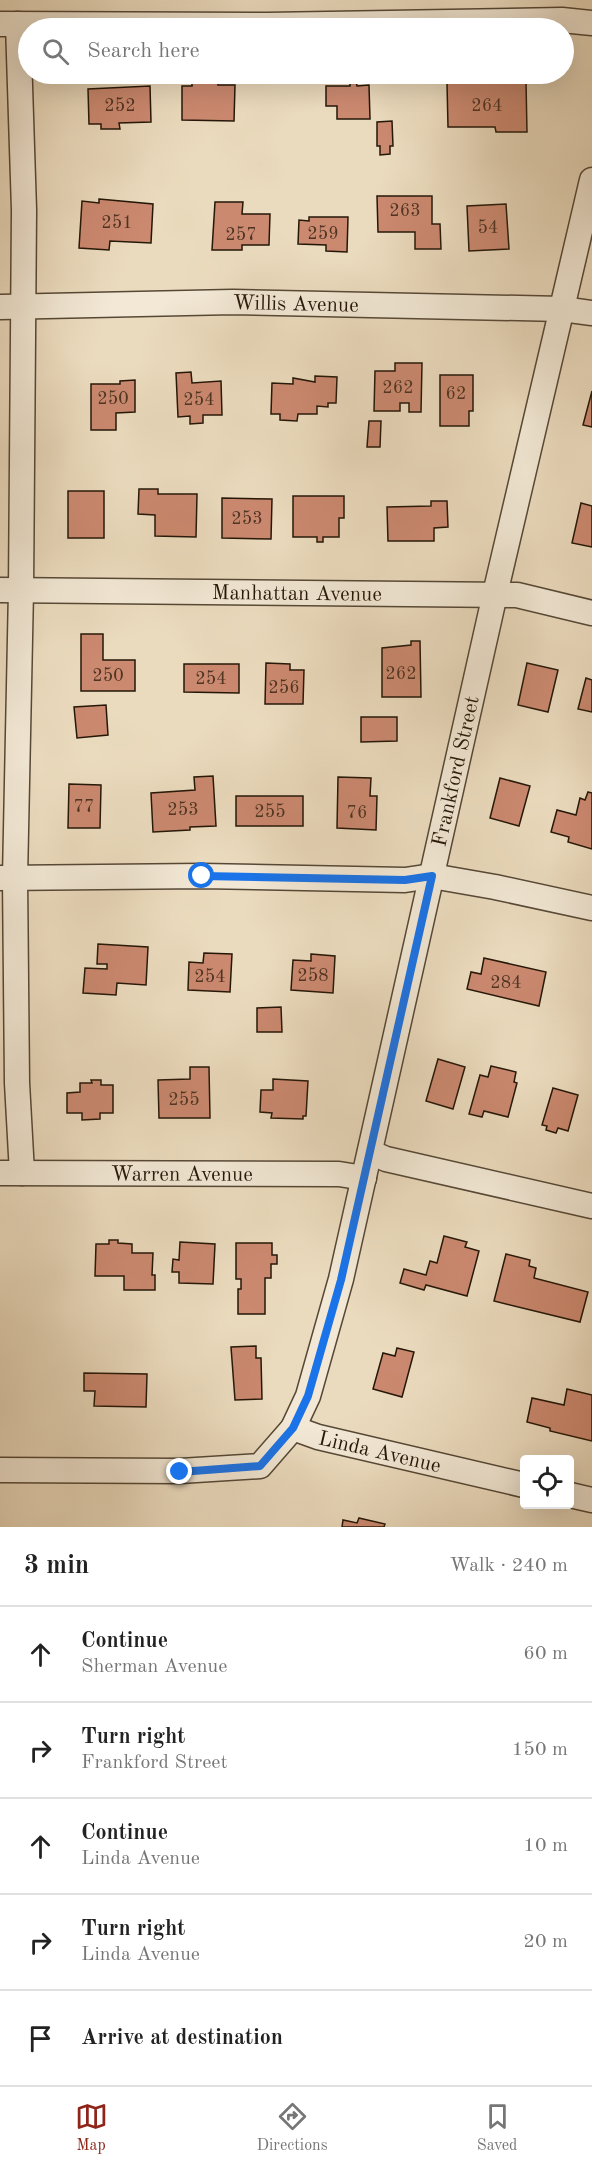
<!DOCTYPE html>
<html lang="en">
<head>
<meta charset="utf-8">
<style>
  :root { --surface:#fff; --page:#f2f2f2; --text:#222; --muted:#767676; --line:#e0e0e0; --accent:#8f2418 }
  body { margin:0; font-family:"Old Standard TT",serif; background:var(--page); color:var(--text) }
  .controls { position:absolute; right:18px; bottom:18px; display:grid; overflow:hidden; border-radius:6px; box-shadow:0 6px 24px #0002 }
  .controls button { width:54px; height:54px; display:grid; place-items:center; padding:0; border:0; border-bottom:2px solid var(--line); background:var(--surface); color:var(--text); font:30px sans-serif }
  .stop { position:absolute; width:18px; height:18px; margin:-14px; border:4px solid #1a73e8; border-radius:50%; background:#fff }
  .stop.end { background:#1a73e8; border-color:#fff; box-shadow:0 2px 6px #0008 }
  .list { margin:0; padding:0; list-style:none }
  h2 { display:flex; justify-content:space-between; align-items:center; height:78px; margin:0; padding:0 24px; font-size:26px }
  h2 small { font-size:20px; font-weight:400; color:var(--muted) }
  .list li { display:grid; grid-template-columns:39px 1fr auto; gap:18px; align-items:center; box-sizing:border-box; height:96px; padding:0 24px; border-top:2px solid var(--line) }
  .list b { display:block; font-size:22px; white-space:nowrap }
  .list p { margin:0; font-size:20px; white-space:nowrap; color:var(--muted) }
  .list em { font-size:20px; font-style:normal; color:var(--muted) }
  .icon { flex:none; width:33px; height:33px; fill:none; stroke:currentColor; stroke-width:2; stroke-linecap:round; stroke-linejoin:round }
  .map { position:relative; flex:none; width:592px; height:1527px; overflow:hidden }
  .search { position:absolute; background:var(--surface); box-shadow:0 6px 24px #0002; left:18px; right:18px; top:18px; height:66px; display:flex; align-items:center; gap:15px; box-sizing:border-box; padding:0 21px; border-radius:33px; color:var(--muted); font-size:22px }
  .sheet { height:558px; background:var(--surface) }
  nav { display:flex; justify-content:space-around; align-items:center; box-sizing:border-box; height:84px; border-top:2px solid var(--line); background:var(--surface); font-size:16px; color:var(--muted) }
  nav a { display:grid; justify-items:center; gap:3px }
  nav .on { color:var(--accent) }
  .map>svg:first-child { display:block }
  .building { fill:#cb8970; stroke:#251708; stroke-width:1.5 }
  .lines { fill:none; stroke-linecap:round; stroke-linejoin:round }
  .minor-casing { stroke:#564836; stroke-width:27 }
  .minor { stroke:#f2e8d5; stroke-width:24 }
  .route { stroke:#1a73e8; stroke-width:8 }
  .labels { text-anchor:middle; stroke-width:4.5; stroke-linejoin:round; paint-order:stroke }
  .number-label { font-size:18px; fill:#4e3422 }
  .street-label { font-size:21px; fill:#251708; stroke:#f2e8d5 }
</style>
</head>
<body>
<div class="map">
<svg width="592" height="1527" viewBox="0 0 592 1527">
  <rect width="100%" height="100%" fill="#ebdbbe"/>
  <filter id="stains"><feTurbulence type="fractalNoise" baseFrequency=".00333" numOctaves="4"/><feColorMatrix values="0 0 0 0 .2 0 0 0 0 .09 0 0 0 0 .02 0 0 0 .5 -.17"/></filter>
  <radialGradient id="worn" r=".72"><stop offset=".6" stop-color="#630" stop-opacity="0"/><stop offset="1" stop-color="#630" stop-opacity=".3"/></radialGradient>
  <g class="building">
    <polygon points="192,80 218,80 218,85 235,85 234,121 182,120 182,86 192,86"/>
    <polygon points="356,80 357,86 369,85 370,119 337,119 337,106 326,106 326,86 350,86 350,81"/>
    <polygon points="526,82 527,132 496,132 495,127 448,127 447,83"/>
    <polygon points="150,86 151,122 119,123 120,129 101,129 101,124 89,124 88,89"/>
    <polygon points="392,121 393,146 390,146 390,154 380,155 380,146 377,146 377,122"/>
    <polygon points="377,196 432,196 432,224 440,224 441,249 415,249 415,232 378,232"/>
    <polygon points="99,199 153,204 151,243 110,241 109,250 79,248 82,201 99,203"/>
    <polygon points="215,202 243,202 242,214 270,214 269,245 242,245 242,250 212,250"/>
    <polygon points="506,204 509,249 469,251 467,206"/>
    <polygon points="309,217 348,217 347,252 326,251 326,245 298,244 299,220 309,221"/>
    <polygon points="395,363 422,363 421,412 409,412 409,403 400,403 400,411 374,411 375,371 395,371"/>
    <polygon points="191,372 192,383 221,381 222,415 203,415 203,423 190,424 190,416 178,417 176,373"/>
    <polygon points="440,375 473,375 473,411 469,411 469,426 440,426"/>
    <polygon points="315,376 337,377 336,403 328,403 328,407 317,406 317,414 298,414 297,421 280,420 280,414 271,414 272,383 293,384 293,378 315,382"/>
    <polygon points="135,380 135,412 116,413 116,430 91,430 91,384 120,384 120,381"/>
    <polygon points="592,391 592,427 583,425"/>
    <polygon points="369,421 381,421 380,447 367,447"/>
    <polygon points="139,489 158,489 158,494 197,494 196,537 155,536 155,515 138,514"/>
    <rect x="68" y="491" width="36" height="47"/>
    <polygon points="293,496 344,496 344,518 339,518 339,537 323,537 323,542 317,542 317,537 293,537"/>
    <polygon points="222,498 272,499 271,539 222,538"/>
    <polygon points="431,501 447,501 448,527 434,528 434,541 388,541 387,507 431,506"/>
    <polygon points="581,503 592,506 592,547 572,543"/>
    <polygon points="81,634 103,634 103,660 135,660 135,691 81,691"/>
    <polygon points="411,641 420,641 421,697 382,697 382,648 411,645"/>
    <polygon points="266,663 290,664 290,670 304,670 303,704 265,704"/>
    <polygon points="527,663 558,670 548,712 518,705"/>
    <polygon points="184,664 239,664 239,693 184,692"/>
    <polygon points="586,678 592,680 592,712 578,709"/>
    <polygon points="106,705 108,735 77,738 74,707"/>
    <polygon points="361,717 397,717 397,741 361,742"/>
    <polygon points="213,776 216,826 190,827 190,830 153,832 151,793 195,790 194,777"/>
    <polygon points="338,777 371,778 370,796 377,796 376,830 337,828"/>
    <polygon points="500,778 530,786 519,826 490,818"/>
    <polygon points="69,784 101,785 100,828 68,828"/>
    <polygon points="588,792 592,793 592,849 568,842 569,837 551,832 557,810 576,815 580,798 585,800"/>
    <rect x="236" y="796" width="67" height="30"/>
    <polygon points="98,944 148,947 146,985 117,983 116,995 83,993 85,968 107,969 107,964 97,964"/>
    <polygon points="204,953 232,954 230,992 188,990 189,962 203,963"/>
    <polygon points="311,954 335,956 333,993 291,990 293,960 311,961"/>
    <polygon points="484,958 546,972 539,1006 467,989 471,972 481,974"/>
    <polygon points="281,1007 282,1032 257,1032 257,1008"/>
    <polygon points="438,1059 465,1067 453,1109 426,1101"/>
    <polygon points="491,1066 516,1072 514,1082 517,1083 508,1117 484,1111 482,1117 469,1114 480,1075 488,1077"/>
    <polygon points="190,1067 209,1067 210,1118 159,1118 158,1080 190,1079"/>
    <polygon points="273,1079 308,1081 306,1116 303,1116 303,1119 271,1118 272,1113 260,1112 261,1090 273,1090"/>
    <polygon points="91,1080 101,1080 101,1085 113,1085 113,1113 100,1113 100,1119 82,1120 82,1113 67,1113 67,1093 80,1092 80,1083 92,1083"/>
    <polygon points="553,1088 578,1095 568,1131 558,1128 556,1133 546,1130 547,1126 542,1125"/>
    <polygon points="444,1236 467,1242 465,1247 479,1251 467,1296 426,1285 424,1290 400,1283 404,1269 426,1275 430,1261 437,1263"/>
    <polygon points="109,1240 118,1240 118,1243 132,1244 132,1253 153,1253 152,1275 155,1275 155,1290 124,1290 124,1276 95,1276 96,1244 109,1244"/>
    <polygon points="180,1242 215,1244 213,1284 179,1283 179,1272 172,1272 173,1259 179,1260"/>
    <polygon points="236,1243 272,1243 272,1255 277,1255 277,1264 271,1264 271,1278 265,1278 265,1314 238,1314 238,1289 241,1289 241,1279 236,1279"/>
    <polygon points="506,1254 530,1260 529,1266 536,1268 534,1278 588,1292 580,1322 494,1301"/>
    <polygon points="256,1346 256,1358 261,1358 262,1399 235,1400 231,1347"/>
    <polygon points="397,1348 414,1352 402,1397 373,1389 383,1353 395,1356"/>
    <polygon points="84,1373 147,1374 146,1407 94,1406 95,1391 84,1391"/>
    <polygon points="567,1389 592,1395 592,1441 550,1431 550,1428 527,1422 532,1398 564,1405"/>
    <polygon points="359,1518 385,1524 384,1527 342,1527 343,1520 357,1523"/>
  </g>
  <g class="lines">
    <g class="minor-casing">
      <g id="minor">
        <polyline points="0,24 267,25 562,20 592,23"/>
        <polyline points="18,24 24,210 21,590 15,878 17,1083 22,1173"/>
        <path id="s1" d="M0,307L233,302L562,309L592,313"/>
        <path id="s2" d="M0,590L517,595L592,613"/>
        <polyline points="0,878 202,876 405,880 432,876 495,887 592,908"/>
        <polyline points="370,1152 386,1159 592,1206"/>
        <path id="s3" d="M0,1173L339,1174L364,1178"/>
        <path id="s4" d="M293,1428L318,1437L524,1485"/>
        <path id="s5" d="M0,1470L180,1471L260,1466L293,1428L308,1396L341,1279L495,594L592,180"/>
        <polyline points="570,1495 592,1500"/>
      </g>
    </g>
    <use href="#minor" class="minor"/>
  </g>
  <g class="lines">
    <polyline class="route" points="180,1472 260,1466 293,1428 308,1396 341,1280 432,876 405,880 202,876"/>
  </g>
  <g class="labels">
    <g class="number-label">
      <text x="120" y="111">252</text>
      <text x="487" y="111">264</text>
      <text x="405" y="216">263</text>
      <text x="117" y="228">251</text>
      <text x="488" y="233">54</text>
      <text x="323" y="239">259</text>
      <text x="241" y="240">257</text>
      <text x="398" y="393">262</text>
      <text x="456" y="399">62</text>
      <text x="113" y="404">250</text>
      <text x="199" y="405">254</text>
      <text x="247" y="524">253</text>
      <text x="401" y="679">262</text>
      <text x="108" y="681">250</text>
      <text x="211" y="684">254</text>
      <text x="284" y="693">256</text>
      <text x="84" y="812">77</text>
      <text x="183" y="815">253</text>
      <text x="270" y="817">255</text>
      <text x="357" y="818">76</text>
      <text x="313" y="981">258</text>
      <text x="210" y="982">254</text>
      <text x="506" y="988">284</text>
      <text x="184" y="1105">255</text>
    </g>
    <g class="street-label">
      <text dy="7" stroke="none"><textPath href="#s1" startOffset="296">Willis Avenue</textPath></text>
      <text dy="7" stroke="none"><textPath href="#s2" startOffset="297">Manhattan Avenue</textPath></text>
      <text dy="7" stroke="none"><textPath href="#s5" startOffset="988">Frankford Street</textPath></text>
      <text dy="7" stroke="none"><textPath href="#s3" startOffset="182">Warren Avenue</textPath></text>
      <text dy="7" stroke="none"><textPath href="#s4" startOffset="90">Linda Avenue</textPath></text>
    </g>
  </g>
  <rect width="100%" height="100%" filter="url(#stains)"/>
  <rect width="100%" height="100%" fill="url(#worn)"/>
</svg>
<div class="controls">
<button><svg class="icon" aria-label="locate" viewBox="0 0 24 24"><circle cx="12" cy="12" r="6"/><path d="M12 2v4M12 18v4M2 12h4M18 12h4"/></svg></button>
</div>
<div class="stop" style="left:202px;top:876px"></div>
<div class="stop end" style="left:180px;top:1472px"></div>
<div class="search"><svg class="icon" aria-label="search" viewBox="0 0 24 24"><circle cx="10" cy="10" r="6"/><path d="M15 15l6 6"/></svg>Search here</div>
</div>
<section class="sheet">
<h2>3 min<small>Walk · 240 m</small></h2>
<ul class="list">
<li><svg class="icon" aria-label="ahead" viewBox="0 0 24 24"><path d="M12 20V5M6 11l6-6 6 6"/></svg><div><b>Continue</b><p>Sherman Avenue</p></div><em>60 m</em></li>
<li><svg class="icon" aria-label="right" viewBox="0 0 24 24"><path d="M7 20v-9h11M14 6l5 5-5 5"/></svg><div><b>Turn right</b><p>Frankford Street</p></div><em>150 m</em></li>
<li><svg class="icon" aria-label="ahead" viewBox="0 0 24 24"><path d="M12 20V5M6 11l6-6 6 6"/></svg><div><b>Continue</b><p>Linda Avenue</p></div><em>10 m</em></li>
<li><svg class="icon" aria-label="right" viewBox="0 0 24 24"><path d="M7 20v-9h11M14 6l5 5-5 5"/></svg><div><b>Turn right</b><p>Linda Avenue</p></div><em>20 m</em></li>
<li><svg class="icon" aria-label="arrive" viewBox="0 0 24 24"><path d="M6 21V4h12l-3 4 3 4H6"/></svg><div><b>Arrive at destination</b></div></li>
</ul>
</section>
<nav>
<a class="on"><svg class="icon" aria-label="map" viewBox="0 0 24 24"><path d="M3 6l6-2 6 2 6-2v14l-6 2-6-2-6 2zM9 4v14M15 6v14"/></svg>Map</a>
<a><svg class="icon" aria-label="directions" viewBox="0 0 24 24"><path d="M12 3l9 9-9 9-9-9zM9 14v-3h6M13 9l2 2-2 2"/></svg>Directions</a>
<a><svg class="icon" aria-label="saved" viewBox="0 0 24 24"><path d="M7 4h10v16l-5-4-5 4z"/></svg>Saved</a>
</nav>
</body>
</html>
